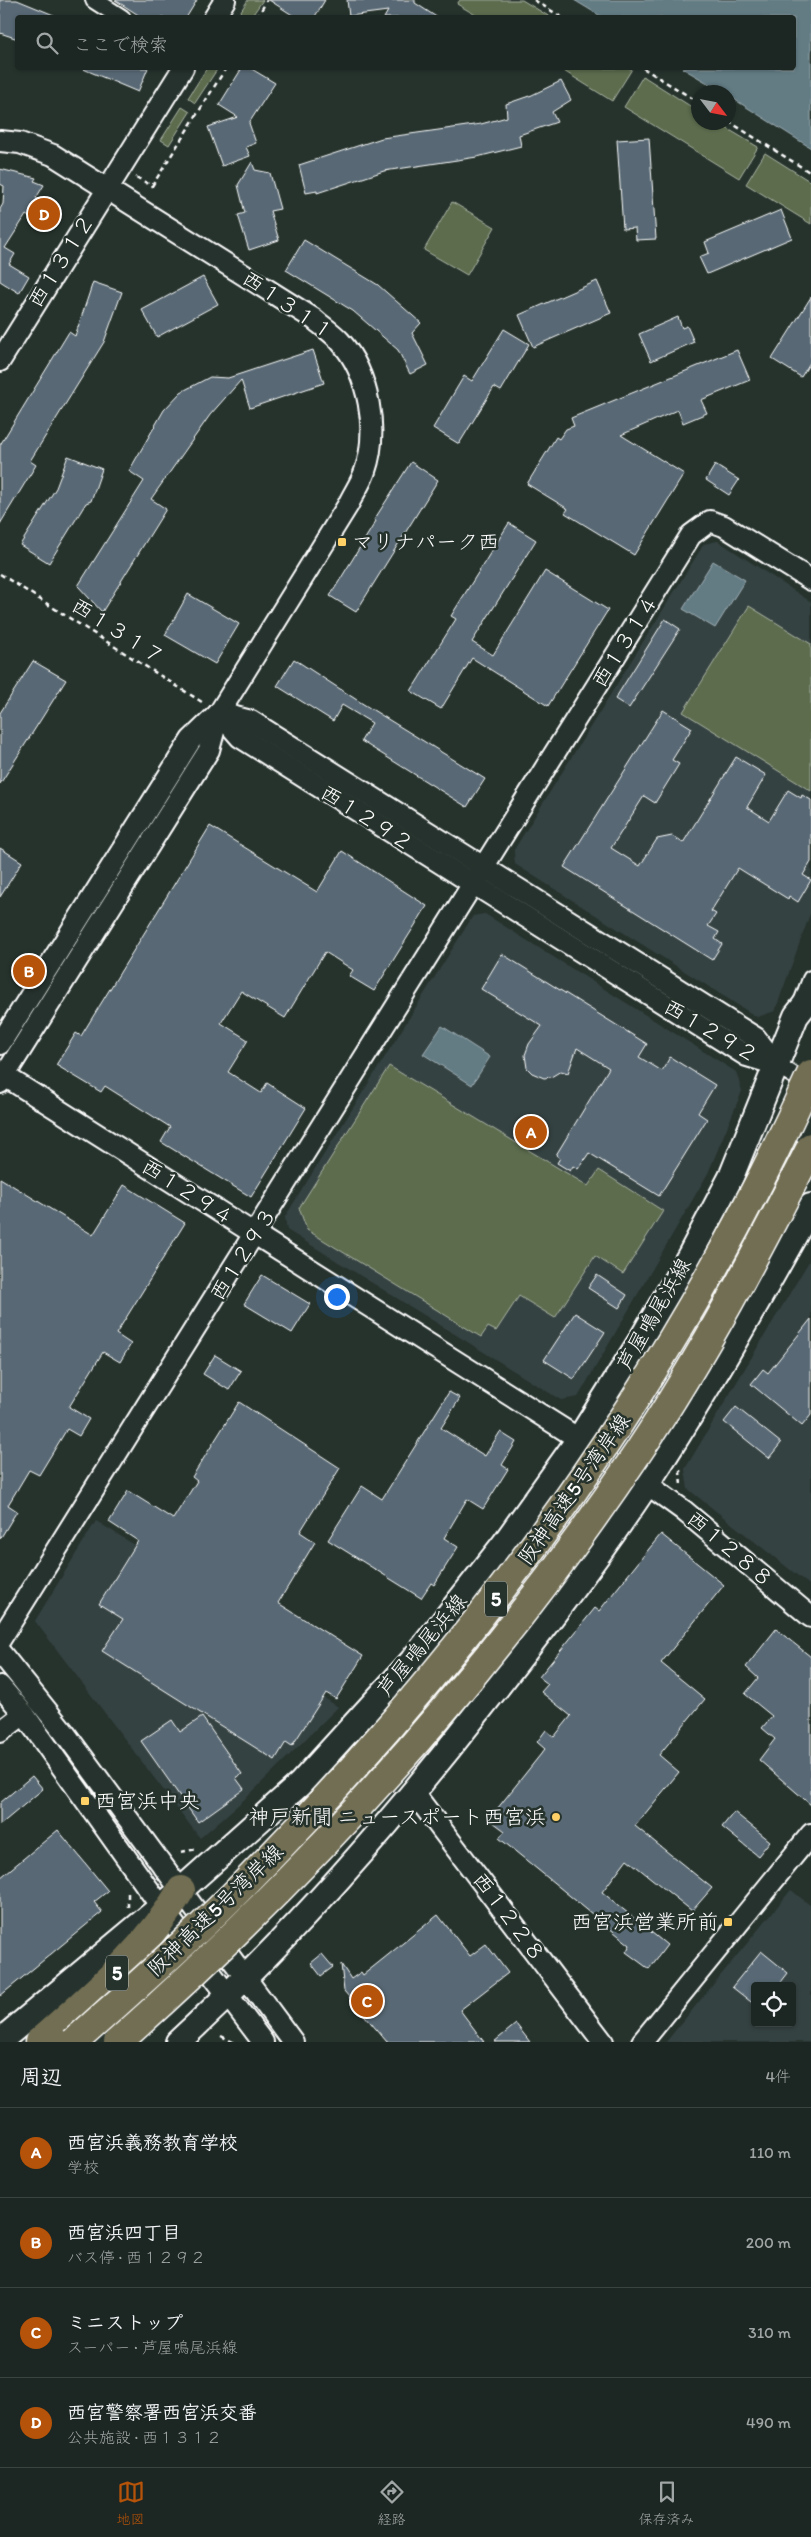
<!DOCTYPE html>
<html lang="ja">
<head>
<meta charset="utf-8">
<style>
  :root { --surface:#1c2622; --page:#252e2a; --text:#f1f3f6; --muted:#a0a5a5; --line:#3a4340; --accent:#b45309 }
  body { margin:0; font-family:Itim,"Klee One",sans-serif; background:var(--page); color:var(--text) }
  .controls { position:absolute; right:15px; bottom:15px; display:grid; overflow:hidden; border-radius:5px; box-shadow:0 1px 4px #0004 }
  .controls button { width:45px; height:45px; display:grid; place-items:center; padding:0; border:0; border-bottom:1px solid var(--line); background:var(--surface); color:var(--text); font:25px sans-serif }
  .compass { position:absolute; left:691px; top:85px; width:45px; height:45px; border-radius:50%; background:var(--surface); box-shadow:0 1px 4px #0004; rotate:122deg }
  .you { position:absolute; left:336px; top:1296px; width:18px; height:18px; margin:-12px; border:4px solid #fff; border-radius:50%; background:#1a73e8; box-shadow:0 0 0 8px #1a73e833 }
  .badge { display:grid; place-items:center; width:32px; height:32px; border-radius:50%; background:var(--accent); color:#fff; font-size:16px; font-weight:700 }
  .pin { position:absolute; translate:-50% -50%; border:2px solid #fff; box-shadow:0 1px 5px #0006 }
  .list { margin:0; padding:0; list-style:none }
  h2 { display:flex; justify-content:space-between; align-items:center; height:65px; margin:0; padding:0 20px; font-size:21px }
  h2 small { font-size:16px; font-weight:400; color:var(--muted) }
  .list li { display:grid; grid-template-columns:32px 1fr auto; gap:15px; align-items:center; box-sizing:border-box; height:90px; padding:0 20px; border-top:1px solid var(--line) }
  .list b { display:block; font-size:19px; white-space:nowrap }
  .list p { margin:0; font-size:16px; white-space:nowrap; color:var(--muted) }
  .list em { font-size:16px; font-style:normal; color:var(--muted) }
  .icon { flex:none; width:28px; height:28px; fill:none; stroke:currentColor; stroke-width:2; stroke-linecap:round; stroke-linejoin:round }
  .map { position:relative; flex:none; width:811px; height:2042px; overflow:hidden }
  .search { position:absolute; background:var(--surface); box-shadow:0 1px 4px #0004; left:15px; right:15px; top:15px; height:55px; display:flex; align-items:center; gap:12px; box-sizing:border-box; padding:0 18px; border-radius:5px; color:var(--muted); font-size:19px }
  .sheet { height:425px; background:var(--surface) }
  nav { display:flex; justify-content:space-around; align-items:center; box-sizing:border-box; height:70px; border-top:1px solid var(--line); background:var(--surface); font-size:14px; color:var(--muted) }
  nav a { display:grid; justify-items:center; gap:2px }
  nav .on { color:var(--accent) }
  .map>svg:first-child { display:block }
  .built { fill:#354343; fill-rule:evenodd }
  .green { fill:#5c6c4e; stroke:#aeb6a6 }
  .water { fill:#637b84; stroke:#a1b0b5 }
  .building { fill:#586975; stroke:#fff }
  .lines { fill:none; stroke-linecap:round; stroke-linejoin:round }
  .minor-casing { stroke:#fff; stroke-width:20 }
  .tertiary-casing { stroke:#fff; stroke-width:24 }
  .secondary-casing { stroke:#fff; stroke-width:28 }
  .motorway-casing { stroke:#fff; stroke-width:31 }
  .path { stroke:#fff; stroke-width:2.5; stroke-dasharray:5 4; stroke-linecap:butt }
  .minor { stroke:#26332d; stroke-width:16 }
  .tertiary { stroke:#26332d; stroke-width:20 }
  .secondary { stroke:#26332d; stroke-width:24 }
  .motorway { stroke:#726e52; stroke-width:28 }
  .motorway-bridge-casing { stroke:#fff; stroke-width:31; stroke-linecap:butt }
  .motorway-bridge { stroke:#726e52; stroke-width:28 }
  .poi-dot { fill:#ffd166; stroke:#26332d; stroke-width:2 }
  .labels { text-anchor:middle; stroke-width:5; stroke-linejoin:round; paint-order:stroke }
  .shield { fill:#26332d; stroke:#bec2c0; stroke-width:1 }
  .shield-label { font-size:20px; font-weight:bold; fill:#fff }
  .street-label { font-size:21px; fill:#fff; stroke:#26332d }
  .poi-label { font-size:21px; fill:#fff; stroke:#26332d; text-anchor:start }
</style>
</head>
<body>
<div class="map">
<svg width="811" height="2042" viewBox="0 0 811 2042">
  <rect width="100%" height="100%" fill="#26332d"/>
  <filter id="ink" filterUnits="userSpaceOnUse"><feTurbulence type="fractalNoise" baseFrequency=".02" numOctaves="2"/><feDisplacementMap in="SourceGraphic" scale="10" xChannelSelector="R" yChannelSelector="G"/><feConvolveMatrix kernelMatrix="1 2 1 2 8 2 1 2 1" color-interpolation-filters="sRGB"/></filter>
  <g filter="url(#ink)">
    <g class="built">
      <polygon points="718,541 811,602 811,911 775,1011 757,1017 515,864 514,850 704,544"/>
      <polygon points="485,914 736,1072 742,1091 708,1173 578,1397 561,1400 287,1230 285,1217 473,916"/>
      <polygon points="811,1258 811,1586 688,1489 685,1469"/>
      <polygon points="96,1521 223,1600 209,1624 338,1707 247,1797 200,1838 35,1621"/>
      <path d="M791,1890L811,1906V2042H666ZM755,1986H792V2023H755Z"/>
    </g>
    <g class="green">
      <polygon points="248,0 263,0 251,17 237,17"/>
      <polygon points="460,0 522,0 550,17 479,17 457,4"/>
      <polygon points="207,68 218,68 195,103 188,98"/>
      <polygon points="559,68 630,68 632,69 612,101"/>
      <polygon points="643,76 698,111 698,122 718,123 758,147 739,178 624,107"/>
      <polygon points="182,107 190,112 169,145 161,140"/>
      <polygon points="765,153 811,182 811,224 746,184"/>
      <polygon points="452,202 495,227 467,275 424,250"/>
      <polygon points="749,606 811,644 811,791 683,712"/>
      <polygon points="389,1066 588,1186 599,1170 663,1211 623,1274 595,1256 555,1318 519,1296 496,1331 488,1327 481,1337 307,1230 299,1208"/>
    </g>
    <g class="water">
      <polygon points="574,0 811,0 811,148 729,96 728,92 723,92 682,68 794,68 794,18 602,17"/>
      <polygon points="713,561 745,580 715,628 683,609"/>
      <polygon points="442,1026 490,1057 472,1085 423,1054"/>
    </g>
    <g class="building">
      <polygon points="0,0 17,0 61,18 18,18 18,39 0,33"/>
      <polygon points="115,0 197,0 186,18 143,18"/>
      <polygon points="269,0 325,0 314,18 297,18"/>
      <polygon points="347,0 415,0 415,3 438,18 384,18 388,11 349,16"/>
      <polygon points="81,68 148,68 138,92"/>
      <polygon points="242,68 250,68 275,83 249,123 256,143 246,147 250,156 222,166 208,127 238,117 219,105"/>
      <polygon points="561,81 571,100 552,112 557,122 519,135 521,146 477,157 384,171 317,193 317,191 306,193 299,165 382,138 481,124 507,117 506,104 532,95"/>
      <polygon points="649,138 656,239 636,240 635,228 623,229 617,140"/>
      <polygon points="252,162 255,170 270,173 280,209 270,211 279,240 249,250 238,215 245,213 238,185"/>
      <polygon points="0,169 36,178 34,181 44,185 36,198 55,210 45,226 26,215 5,248 15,254 9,264 29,276 19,293 0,281 0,209 3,204 4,186 0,184"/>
      <polygon points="781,210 792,238 707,274 699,257 709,253 705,242"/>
      <polygon points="304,240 378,285 421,323 412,333 428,365 410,374 398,350 353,311 286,270"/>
      <polygon points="203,277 218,304 157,337 142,310"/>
      <polygon points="597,281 611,313 533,347 519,315"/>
      <polygon points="93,282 122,292 104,342 30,461 36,465 0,524 0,445 69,332 75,336"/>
      <polygon points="811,297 811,361 801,377 772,359"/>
      <polygon points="678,317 682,328 687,326 694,342 651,361 639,334"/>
      <polygon points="504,329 529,344 501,391 494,387 459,444 433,428 464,376 472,381"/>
      <polygon points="313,350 324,383 250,408 241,380 210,415 151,499 166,509 102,612 78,586 144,481 129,471 164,410 181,392 210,377 228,378"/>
      <polygon points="737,350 750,380 701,400 707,413 683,423 678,410 621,435 684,474 634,555 565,513 568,509 527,484 556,437 559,439 566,429 574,426 571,418"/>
      <polygon points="68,456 102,469 91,501 86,503 49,563 20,545 56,488"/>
      <polygon points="411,462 438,480 356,612 330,596 376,521 374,520"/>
      <polygon points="715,465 739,480 729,495 706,480"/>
      <polygon points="509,523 536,540 472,642 493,655 545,571 608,610 548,706 472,658 441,709 411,691 456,619 451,616"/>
      <polygon points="188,594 239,624 215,664 165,635"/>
      <polygon points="665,619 680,629 629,708 615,699"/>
      <polygon points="294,659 360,702 485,779 467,807 361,741 372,723 342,705 333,721 277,686"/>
      <polygon points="33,661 66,680 0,784 0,713"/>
      <polygon points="663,710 692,728 672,760 679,764 655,803 644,796 611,848 640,866 657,839 672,836 683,843 736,757 766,775 747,807 769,821 788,790 801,798 802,795 811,800 811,862 803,875 811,880 798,902 789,896 788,899 738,868 711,911 716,914 708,926 719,932 715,939 722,944 712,960 564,867"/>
      <polygon points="210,826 317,892 342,851 427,906 374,991 349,976 353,970 325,952 285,1018 241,991 221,1023 248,1040 228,1072 261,1093 267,1083 306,1108 251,1197 161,1142 170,1127 105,1086 101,1092 56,1065 76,1033 81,1036 89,1023"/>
      <polygon points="0,848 22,862 0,897"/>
      <polygon points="502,954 647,1044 639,1057 662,1071 670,1057 715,1085 698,1113 707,1119 659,1196 589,1153 578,1169 573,1166 570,1171 557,1163 560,1158 556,1155 609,1068 577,1048 568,1073 561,1071 551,1077 544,1078 532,1073 527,1068 525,1055 529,1044 542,1026 481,989"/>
      <polygon points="0,1178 93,1235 124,1185 185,1223 116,1334 131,1344 120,1362 103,1352 69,1407 89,1419 79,1436 67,1429 39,1475 29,1470 8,1505 17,1511 0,1539"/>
      <polygon points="262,1275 310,1304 292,1333 244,1304"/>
      <polygon points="597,1275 627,1295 619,1308 588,1288"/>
      <polygon points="575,1313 605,1332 574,1379 544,1360"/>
      <polygon points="811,1319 811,1415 802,1426 751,1384 763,1369 768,1373"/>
      <polygon points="215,1355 241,1371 229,1390 203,1374"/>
      <polygon points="449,1392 460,1398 441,1428 485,1456 500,1432 516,1442 502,1465 508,1469 483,1509 467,1499 444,1538 458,1547 434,1585 431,1583 421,1598 328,1540 362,1486 382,1499"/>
      <polygon points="239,1402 340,1468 300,1532 315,1542 278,1603 363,1656 336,1699 326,1693 292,1746 286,1742 275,1760 102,1651 123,1619 99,1604 138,1541 109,1522 128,1491 173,1519 197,1481 192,1477"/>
      <polygon points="736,1407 781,1443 769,1458 724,1422"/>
      <polygon points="661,1534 724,1585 661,1663 705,1699 659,1755 679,1772 635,1826 712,1888 692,1911 627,1859 602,1892 667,1945 649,1969 626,1952 630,1945 499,1838 505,1831 489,1819 545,1749 537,1742 546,1730 554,1737 571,1716 541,1692 548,1684 539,1677 595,1608 599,1611"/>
      <polygon points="776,1629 811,1657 811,1805 759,1760 775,1739 762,1728 772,1716 745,1694 758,1678 746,1667"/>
      <polygon points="202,1717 242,1774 236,1778 244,1789 198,1822 141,1741 172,1720 180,1732"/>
      <polygon points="32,1776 43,1789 0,1825 0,1803"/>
      <polygon points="734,1812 770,1841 758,1856 722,1827"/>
      <polygon points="58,1830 108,1891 94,1902 102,1912 0,1996 0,1878"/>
      <polygon points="438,1915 470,1956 486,1944 508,1973 460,2010 484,2042 387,2042 344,1991 341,1964 351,1979 361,1972 363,1975"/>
      <polygon points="761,1951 788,1973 778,1986 755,1986 755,2005 732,1987"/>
      <polygon points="322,1954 333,1967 321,1976 311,1963"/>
      <polygon points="516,2024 530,2042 494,2042"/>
    </g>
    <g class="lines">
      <g class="minor-casing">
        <g id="minor">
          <polyline points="94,0 122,18"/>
          <polyline points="801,1005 811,979"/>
          <polyline points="777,1065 811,1086"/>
        </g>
      </g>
      <g class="tertiary-casing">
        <g id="tertiary">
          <polyline points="214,18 225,0"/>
          <path d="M0,141L20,143L53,155L314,319C322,326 333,333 340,341C369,373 379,431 365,471C361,483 353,494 348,505L219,713L191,740L0,1044"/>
          <polyline points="0,361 183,68"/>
          <polyline points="219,713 251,721 756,1038 777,1065"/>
          <polyline points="219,713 240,737 747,1056 777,1065"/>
          <polyline points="0,1073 579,1439"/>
          <polyline points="0,1083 209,750 219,713"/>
          <polyline points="647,1484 683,1510 811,1617"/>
          <polyline points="0,1640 691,535 710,521 724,526 811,580"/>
          <polyline points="0,1652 64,1732 293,2042"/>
          <polyline points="0,1686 24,1714 167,1915 263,2042"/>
          <polyline points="0,1732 24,1714"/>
          <polyline points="414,1793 603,2042"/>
          <polyline points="642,2042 811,1834"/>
        </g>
      </g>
      <g class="secondary-casing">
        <g id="secondary">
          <polyline points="0,2041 181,1890 300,1784 412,1661 504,1544 579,1439 639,1343 690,1255 731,1177 796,1016 811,997"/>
          <path d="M178,2042C286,1943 383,1833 473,1718C533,1642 593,1565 647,1484C706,1394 759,1300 811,1206"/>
        </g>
      </g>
      <g class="motorway-casing">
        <path id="motorway" d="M39,2042C91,1995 145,1952 181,1890"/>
      </g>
      <g class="path">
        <polyline points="534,0 563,18"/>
        <polyline points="257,18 267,0"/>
        <polyline points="643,68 698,102"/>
        <polyline points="728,121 811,173"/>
        <polyline points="136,177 152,186 226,68"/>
        <polyline points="0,574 205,704"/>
        <polyline points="680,1470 681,1487"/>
        <polyline points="181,1852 197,1849"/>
        <polyline points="128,1907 128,1893"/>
        <polyline points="221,2036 233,2042"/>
      </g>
      <use href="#minor" class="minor"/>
      <use href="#tertiary" class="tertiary"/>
      <use href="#secondary" class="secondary"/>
      <use href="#motorway" class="motorway"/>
      <g class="motorway-bridge-casing">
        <g id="motorway-bridge">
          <path d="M74,2042C133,1989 194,1936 250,1878C480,1643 676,1376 811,1074"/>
          <path d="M118,2042C315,1867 492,1671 639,1451C704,1354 758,1251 811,1147"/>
        </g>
      </g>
      <use href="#motorway-bridge" class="motorway-bridge"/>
    </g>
  </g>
  <g class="poi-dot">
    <rect x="337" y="537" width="10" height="10" rx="2.5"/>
    <rect x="80" y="1796" width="10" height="10" rx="2.5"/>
    <circle cx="556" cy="1817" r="5"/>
    <rect x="723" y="1917" width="10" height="10" rx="2.5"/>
  </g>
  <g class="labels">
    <g class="shield">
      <rect x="485" y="1581.5" width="22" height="35" rx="4"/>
      <rect x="106" y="1955.5" width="22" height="35" rx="4"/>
    </g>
    <g class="shield-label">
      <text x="496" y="1606">5</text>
      <text x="117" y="1980">5</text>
    </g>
    <g class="street-label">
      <text transform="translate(61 261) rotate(-58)" y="7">西１３１２</text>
      <text transform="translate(288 305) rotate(34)" y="7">西１３１１</text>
      <text transform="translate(118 631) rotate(32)" y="7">西１３１７</text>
      <text transform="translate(625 641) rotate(-58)" y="7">西１３１４</text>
      <text transform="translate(367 818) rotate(32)" y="7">西１２９２</text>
      <text transform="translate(711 1031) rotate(30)" y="7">西１２９２</text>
      <text transform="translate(188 1192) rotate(32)" y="7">西１２９４</text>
      <text transform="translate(243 1254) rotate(-58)" y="7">西１２９３</text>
      <text transform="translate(654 1314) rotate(-60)" y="7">芦屋鳴尾浜線</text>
      <text transform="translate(574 1489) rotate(-55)" y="7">阪神高速5号湾岸線</text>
      <text transform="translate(730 1549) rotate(40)" y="7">西１２８８</text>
      <text transform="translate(422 1645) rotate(-50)" y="7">芦屋鳴尾浜線</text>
      <text transform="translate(215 1910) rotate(-44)" y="7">阪神高速5号湾岸線</text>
      <text transform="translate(509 1917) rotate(53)" y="7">西１２２８</text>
    </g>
    <g class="poi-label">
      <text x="352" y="549">マリナパーク西</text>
      <text x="95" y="1808">西宮浜中央</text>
      <text x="546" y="1824" text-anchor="end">神戸新聞 ニュースポート西宮浜</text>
      <text x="718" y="1929" text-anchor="end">西宮浜営業所前</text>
    </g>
  </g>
</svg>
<div class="controls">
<button><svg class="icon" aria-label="locate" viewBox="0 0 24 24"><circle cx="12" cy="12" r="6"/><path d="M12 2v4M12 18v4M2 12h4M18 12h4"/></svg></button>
</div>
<svg class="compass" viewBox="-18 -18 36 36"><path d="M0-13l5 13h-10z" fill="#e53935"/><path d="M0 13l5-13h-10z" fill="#a0a5a5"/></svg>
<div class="you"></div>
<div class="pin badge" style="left:531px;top:1132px">A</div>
<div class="pin badge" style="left:29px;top:971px">B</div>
<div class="pin badge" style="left:367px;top:2001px">C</div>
<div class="pin badge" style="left:44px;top:214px">D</div>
<div class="search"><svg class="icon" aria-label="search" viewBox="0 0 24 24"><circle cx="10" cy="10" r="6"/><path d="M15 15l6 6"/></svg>ここで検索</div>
</div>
<section class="sheet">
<h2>周辺<small>4件</small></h2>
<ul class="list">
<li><span class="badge">A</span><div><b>西宮浜義務教育学校</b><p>学校</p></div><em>110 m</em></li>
<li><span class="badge">B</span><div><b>西宮浜四丁目</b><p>バス停 · 西１２９２</p></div><em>200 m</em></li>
<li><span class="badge">C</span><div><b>ミニストップ</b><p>スーパー · 芦屋鳴尾浜線</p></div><em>310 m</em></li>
<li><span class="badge">D</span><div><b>西宮警察署西宮浜交番</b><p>公共施設 · 西１３１２</p></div><em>490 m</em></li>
</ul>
</section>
<nav>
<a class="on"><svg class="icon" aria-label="map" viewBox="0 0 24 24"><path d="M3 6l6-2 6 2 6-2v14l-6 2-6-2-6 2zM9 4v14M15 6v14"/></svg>地図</a>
<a><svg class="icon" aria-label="directions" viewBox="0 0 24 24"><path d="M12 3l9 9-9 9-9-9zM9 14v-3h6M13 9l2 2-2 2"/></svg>経路</a>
<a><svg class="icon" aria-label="saved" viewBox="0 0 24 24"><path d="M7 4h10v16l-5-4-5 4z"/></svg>保存済み</a>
</nav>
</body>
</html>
